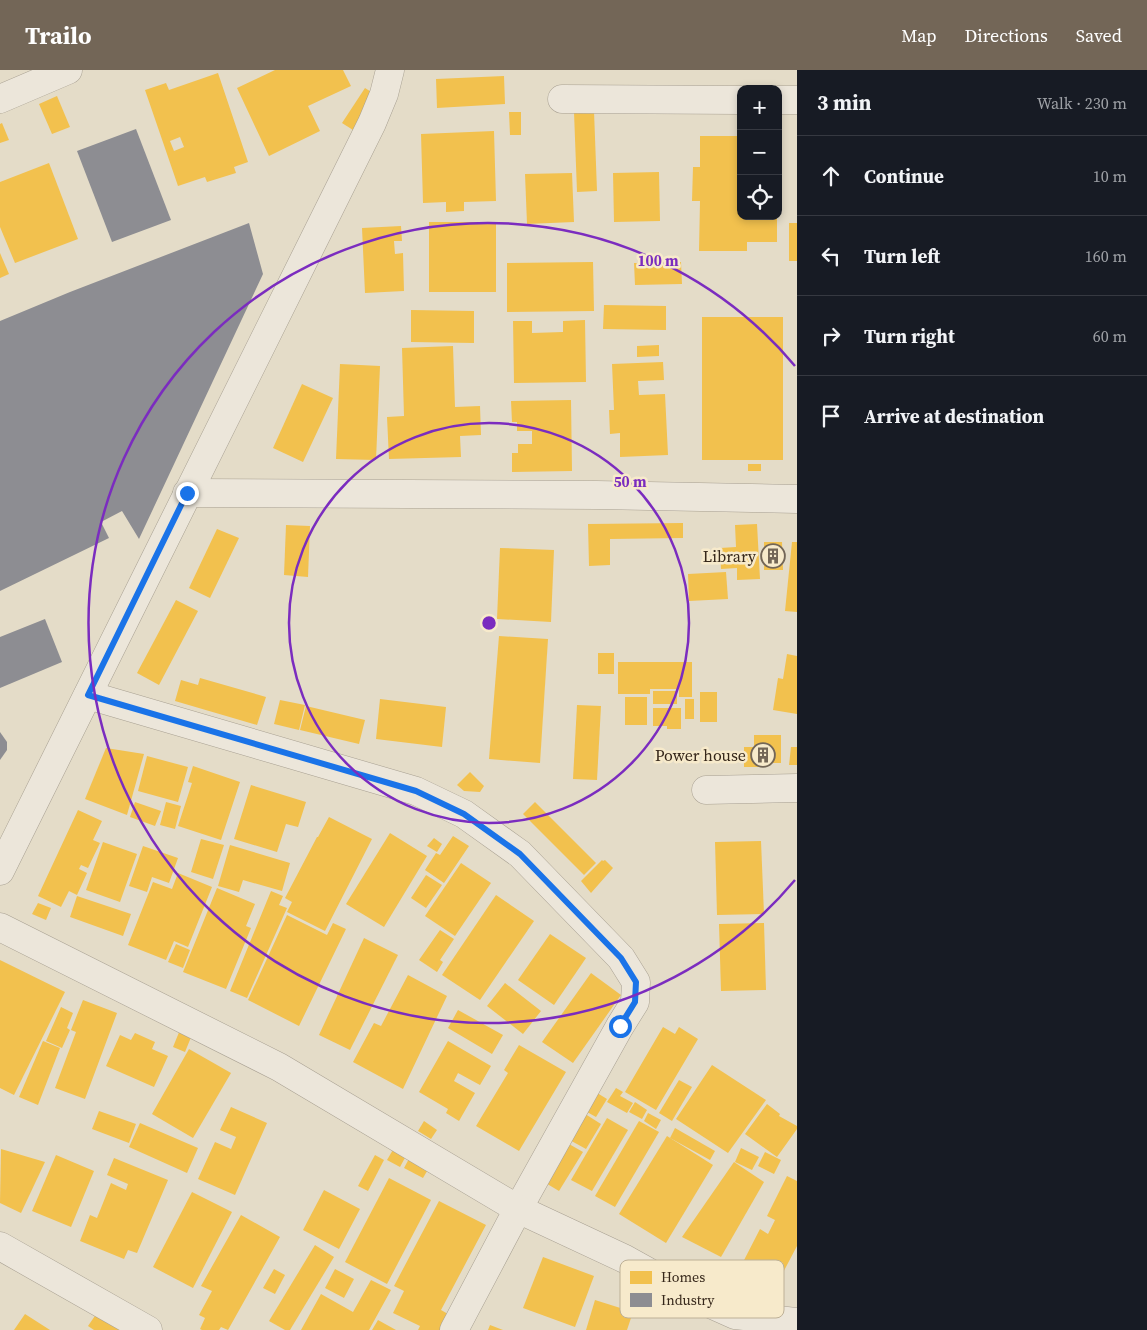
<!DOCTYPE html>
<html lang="en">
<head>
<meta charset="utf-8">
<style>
  :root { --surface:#171b24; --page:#20242c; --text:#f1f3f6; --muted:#9ea1a6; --line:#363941; --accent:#736657 }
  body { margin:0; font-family:"Source Serif 4",serif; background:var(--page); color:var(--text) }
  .controls { position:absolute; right:15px; top:15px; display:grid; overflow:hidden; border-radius:10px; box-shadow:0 2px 8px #0003 }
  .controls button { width:45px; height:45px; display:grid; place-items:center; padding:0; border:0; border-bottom:1px solid var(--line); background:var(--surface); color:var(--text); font:25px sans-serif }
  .stop { position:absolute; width:15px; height:15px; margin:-11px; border:4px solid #1a73e8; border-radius:50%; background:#fff }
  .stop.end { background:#1a73e8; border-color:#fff; box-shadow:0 1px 5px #0008 }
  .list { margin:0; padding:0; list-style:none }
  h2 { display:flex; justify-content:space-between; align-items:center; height:65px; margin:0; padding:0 20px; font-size:21px }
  h2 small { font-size:16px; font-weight:400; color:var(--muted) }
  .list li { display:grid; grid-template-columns:32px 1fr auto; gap:15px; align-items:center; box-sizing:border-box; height:80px; padding:0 20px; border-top:1px solid var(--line) }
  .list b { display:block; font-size:19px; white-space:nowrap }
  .list em { font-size:16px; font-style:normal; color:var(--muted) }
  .icon { flex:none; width:28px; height:28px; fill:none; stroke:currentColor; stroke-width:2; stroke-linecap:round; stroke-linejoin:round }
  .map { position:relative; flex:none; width:797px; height:1260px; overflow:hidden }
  header { display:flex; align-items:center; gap:30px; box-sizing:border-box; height:70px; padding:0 25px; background:var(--accent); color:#fff }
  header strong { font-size:24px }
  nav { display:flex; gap:28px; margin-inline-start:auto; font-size:18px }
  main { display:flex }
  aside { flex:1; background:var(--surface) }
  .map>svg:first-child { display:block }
  .homes { fill:#f2c14e; fill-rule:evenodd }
  .industry { fill:#8d8d92 }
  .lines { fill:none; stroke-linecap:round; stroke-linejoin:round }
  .minor-casing { stroke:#a8a092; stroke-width:29 }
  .minor { stroke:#ece6da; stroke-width:28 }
  .route { stroke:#1a73e8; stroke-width:6 }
  .ring { fill:none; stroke:#7b2cbf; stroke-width:2.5 }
  .labels { text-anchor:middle; stroke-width:5; stroke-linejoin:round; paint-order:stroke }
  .poi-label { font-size:16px; fill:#36271a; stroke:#f7eacb; text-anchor:end }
  .key { fill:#f7eacb; stroke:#bdb096; stroke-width:1 }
  .key-label { font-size:14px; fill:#36271a }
  .centre { fill:#7b2cbf; stroke:#f7eacb; stroke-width:2.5 }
  .ring-label { font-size:15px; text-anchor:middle; font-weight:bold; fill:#7b2cbf; stroke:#f7eacb; stroke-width:5; stroke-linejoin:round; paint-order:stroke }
</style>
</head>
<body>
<header>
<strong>Trailo</strong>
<nav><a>Map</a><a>Directions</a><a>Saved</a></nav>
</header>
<main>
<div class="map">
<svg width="797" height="1260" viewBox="0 0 797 1260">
  <rect width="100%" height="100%" fill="#e4dcc8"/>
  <g class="homes">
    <polygon points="275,0 343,0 351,16 308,36 320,61 269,86 237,18"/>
    <path d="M218,3L248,92L234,97L236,103L207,112L205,107L178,116L145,20L166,13L169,20ZM180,67L184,77L174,81L170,71Z"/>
    <polygon points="504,6 505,34 437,38 436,9"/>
    <polygon points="365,18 376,25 353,60 342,53"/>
    <polygon points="57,26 70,57 52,64 39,34"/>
    <polygon points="594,41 597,121 577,122 574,42"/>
    <polygon points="509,42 521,42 521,65 510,65"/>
    <polygon points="2,53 9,70 0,73 0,54"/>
    <polygon points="494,61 496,131 464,132 464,141 446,142 446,132 423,133 421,64"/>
    <polygon points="700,66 741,66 741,146 777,146 777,172 747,172 747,181 699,181 700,131 692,131 693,97 700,97"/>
    <polygon points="49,93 78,169 15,193 0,157 0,112"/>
    <polygon points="659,102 660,151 614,152 613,103"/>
    <polygon points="572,103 574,152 527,154 525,104"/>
    <rect x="429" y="152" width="67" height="70"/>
    <rect x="789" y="153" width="8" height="38"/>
    <polygon points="401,156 402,171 394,171 395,184 403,183 404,221 365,223 362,158"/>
    <polygon points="0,183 9,204 0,208"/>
    <polygon points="647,189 665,189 665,192 681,192 682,214 635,215 634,193 647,193"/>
    <polygon points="593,192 594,241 507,242 507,193"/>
    <polygon points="604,235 666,236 666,260 603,259"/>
    <polygon points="411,240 474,241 474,273 411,272"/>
    <rect x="702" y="247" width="81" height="143"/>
    <polygon points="585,250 586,312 514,313 513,251 532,251 532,263 563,262 563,251"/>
    <polygon points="659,275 659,286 637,287 637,276"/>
    <polygon points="453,276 455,337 480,336 481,365 460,366 461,387 389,389 387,347 404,346 402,278"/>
    <polygon points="663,292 664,310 638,311 639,325 665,324 668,385 620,387 620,363 610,364 609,340 614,340 612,294"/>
    <polygon points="340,294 380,296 376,390 336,389"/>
    <polygon points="302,314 333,328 303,392 273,378"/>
    <polygon points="571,330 572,401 512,402 512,383 518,383 518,374 532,374 532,361 517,361 517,352 512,352 511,331"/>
    <rect x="748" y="394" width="13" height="7"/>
    <polygon points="683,453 683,468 610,469 610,495 589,496 588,454"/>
    <polygon points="757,454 760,509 737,510 737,498 721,499 720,478 736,477 735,455"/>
    <polygon points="286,455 310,456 308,507 284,505"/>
    <polygon points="217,459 239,468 210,528 189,518"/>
    <polygon points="764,472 782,472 783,500 764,500"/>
    <polygon points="792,472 797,472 797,542 785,541"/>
    <polygon points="500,478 554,480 551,552 497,549"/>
    <polygon points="726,502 728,529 689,531 688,504"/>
    <polygon points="176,530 198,541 159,615 137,603"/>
    <polygon points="499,566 548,569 540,693 489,689"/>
    <rect x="598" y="583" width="16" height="21"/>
    <polygon points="787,584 797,586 797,644 773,640 778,608 783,609"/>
    <polygon points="618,592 692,592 692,627 679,627 679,619 650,619 650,624 618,624"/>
    <polygon points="200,608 266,627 257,655 175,631 181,610 198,615"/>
    <rect x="653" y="621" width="24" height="13"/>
    <rect x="700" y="622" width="17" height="30"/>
    <rect x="625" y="627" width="22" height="28"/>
    <polygon points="380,629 446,637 442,677 376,669"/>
    <rect x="685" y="629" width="9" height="20"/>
    <polygon points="280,630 305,635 299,660 274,654"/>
    <polygon points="577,635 601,636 597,710 573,709"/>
    <polygon points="306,636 365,650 359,674 300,660"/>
    <polygon points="653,638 681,638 681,659 667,659 667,656 653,656"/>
    <polygon points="754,665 781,665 781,693 767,693 767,697 744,697 744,677 754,677"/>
    <polygon points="791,677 797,677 797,695 789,695"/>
    <polygon points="106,678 144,684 127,745 85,729"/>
    <polygon points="147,686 188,697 178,732 138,721"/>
    <polygon points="193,696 240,712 221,770 178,756 192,713 188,712"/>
    <polygon points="470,702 484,716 480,722 464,721 457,715"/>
    <polygon points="251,715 306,732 298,757 286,754 277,782 234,769"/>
    <polygon points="135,732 161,741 155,756 130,747"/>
    <polygon points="166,732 181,736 175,759 160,755"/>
    <polygon points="535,732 596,793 584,805 523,744"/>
    <polygon points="78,740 102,751 93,770 100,773 88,798 81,795 79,799 87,803 77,825 69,821 61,837 38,826"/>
    <polygon points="329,747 372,769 325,861 287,842 292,832 285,828 317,767 318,767"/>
    <polygon points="390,763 427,786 384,857 346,834"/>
    <polygon points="453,766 469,776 444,813 425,800 436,783 440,785"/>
    <polygon points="434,768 442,774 437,782 427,776"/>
    <polygon points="201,769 224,775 213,809 191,802"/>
    <polygon points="761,771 764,844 717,845 715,772"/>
    <polygon points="103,772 137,784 120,832 86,820"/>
    <polygon points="230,775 290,793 282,821 243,810 239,822 218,816"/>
    <polygon points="143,776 178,788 169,813 152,807 147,822 129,816"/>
    <polygon points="602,790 603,791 605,790 613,798 591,823 581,811"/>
    <polygon points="461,793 491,813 455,866 425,846"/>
    <polygon points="178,803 212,817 188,877 174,871 166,890 128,875 153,812 172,819"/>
    <polygon points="426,805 442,815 426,838 411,828"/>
    <polygon points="217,818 255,834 246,856 251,858 226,919 183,902"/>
    <polygon points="271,821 283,826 279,835 287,838 247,928 230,921"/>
    <polygon points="496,825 534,851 480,930 442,905"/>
    <polygon points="77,826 131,844 123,866 70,847"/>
    <polygon points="38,833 51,838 46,850 32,844"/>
    <polygon points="287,845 327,865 333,853 346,859 299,956 248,930"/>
    <polygon points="764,853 766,920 721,921 719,854"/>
    <polygon points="440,860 454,869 440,890 443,892 437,902 419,890"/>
    <polygon points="550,864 586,888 554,935 518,910"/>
    <polygon points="364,868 398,885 350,980 319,965"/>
    <polygon points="176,874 190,880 183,898 168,892"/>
    <polygon points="0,890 65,922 14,1025 0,1018"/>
    <polygon points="591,903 621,925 573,993 542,972"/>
    <polygon points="408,905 447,926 403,1019 353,992 374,953 381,956"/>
    <polygon points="505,913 541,941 523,964 487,936"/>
    <polygon points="83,930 117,943 85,1029 55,1018 76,962 71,960"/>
    <polygon points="61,937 73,943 67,958 70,960 62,978 46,971"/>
    <polygon points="458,940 503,965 492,984 448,958"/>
    <polygon points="182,955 194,960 185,982 173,977"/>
    <polygon points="663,957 675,964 679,957 698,969 656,1040 625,1022"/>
    <polygon points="135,963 155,972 152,979 168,986 154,1017 106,996 120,965 131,970"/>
    <polygon points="43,971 60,978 38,1035 19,1027"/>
    <polygon points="448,971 491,996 480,1015 458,1003 454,1011 475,1023 459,1051 446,1043 448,1039 419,1022"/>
    <polygon points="519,975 566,1002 519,1081 476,1056 508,1003 504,1000"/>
    <polygon points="189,979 231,1003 193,1068 152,1044"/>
    <polygon points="712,995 766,1030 728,1083 676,1049"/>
    <polygon points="679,1010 692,1017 672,1051 659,1043"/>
    <polygon points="589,1018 607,1029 596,1047 578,1037"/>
    <polygon points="616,1018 623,1022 620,1026 633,1033 627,1043 607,1032"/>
    <polygon points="635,1032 647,1040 642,1049 629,1042"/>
    <polygon points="767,1034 780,1044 779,1046 797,1056 797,1059 777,1087 745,1064"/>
    <polygon points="231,1037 267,1053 235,1125 198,1109 215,1072 231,1079 236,1067 220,1060"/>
    <polygon points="99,1041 136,1054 129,1073 92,1059"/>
    <polygon points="582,1042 601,1054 586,1079 566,1068"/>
    <polygon points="648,1043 661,1050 656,1059 644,1051"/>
    <polygon points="607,1048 628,1060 592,1121 571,1110"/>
    <polygon points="424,1051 437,1060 431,1069 418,1061"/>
    <polygon points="639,1051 659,1062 615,1137 595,1126"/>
    <polygon points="140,1053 198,1078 187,1103 129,1077"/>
    <polygon points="675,1058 715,1081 710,1090 670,1068"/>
    <polygon points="667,1066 713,1095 666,1173 619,1144"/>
    <polygon points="562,1070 583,1082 559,1121 539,1109"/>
    <polygon points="394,1078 407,1084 400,1097 387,1090"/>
    <polygon points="741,1078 759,1087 752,1100 735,1092"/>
    <polygon points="1,1079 45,1092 21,1143 0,1133"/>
    <polygon points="765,1082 781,1090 774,1104 758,1096"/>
    <polygon points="56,1085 94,1101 71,1157 32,1141"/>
    <polygon points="375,1085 384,1090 368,1121 358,1116"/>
    <polygon points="411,1085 430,1096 423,1108 404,1098"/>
    <polygon points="114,1088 168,1110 137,1183 128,1180 124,1189 80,1171 90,1145 97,1148 111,1113 126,1120 128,1114 107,1105"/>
    <polygon points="734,1092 764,1112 721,1187 682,1167"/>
    <polygon points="787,1106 797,1111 797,1176 777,1214 741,1196 760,1159 768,1164 775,1150 767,1146"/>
    <polygon points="389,1108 431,1130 387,1214 345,1192"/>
    <polygon points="324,1120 360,1139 339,1179 303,1160"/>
    <polygon points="192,1122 232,1142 193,1218 153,1197"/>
    <polygon points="439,1131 486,1155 441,1240 455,1248 449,1260 418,1260 420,1256 393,1243 404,1221 394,1216"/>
    <polygon points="241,1145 280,1167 228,1260 221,1257 219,1260 202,1260 200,1259 205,1248 199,1245 212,1221 201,1216"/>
    <polygon points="315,1175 334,1187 290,1260 285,1260 269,1251"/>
    <polygon points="543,1187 594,1206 575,1257 523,1238"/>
    <polygon points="274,1199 285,1205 275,1224 263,1218"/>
    <polygon points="335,1199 354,1209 344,1228 325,1218"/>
    <polygon points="371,1210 391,1220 369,1260 301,1260 321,1224 353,1242"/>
    <polygon points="595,1230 633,1242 627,1260 586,1260"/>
    <polygon points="99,1240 129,1260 94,1260 88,1256"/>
    <polygon points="25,1244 50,1260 14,1260"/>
    <polygon points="378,1250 396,1260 372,1260"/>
    <polygon points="490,1255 503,1260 488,1260"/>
  </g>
  <g class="industry">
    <polygon points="136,59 171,150 112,172 77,81"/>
    <polygon points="249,153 263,204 139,469 122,441 101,452 109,468 0,521 0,251 70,222"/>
    <polygon points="45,549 62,592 0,618 0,567"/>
    <polygon points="0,662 7,672 7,680 0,690"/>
  </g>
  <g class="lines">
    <g class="minor-casing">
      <g id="minor">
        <polyline points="0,29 68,0"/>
        <polyline points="562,29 741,30"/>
        <polyline points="778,30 797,30"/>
        <polyline points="187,423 597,425 797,429"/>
        <polyline points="88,625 416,721 464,744 520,784 621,888 636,912 635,932 620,956 518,1139 454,1260"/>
        <polyline points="706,720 797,718"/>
        <polyline points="0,801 372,53 384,24 390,0"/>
        <polyline points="0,857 279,997 518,1139 625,1189 688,1224 735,1245 797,1252"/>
        <polyline points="0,1176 148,1260"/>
      </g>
    </g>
    <use href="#minor" class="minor"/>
  </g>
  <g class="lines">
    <polyline class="route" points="187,423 88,625 416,721 464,744 520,784 621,888 636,912 635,932 620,956"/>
  </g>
  <g class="ring">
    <circle cx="489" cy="553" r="200"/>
    <path d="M795 810A400 400 0 1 1 795 296"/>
  </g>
  <defs>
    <g id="building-ring" transform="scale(1.25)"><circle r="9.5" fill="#f7eacb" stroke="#736657" stroke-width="1.5"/><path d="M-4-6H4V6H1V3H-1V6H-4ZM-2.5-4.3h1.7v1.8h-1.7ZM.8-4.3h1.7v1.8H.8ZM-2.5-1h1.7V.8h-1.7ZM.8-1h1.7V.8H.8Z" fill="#736657"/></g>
  </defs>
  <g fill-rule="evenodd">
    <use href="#building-ring" x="773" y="486"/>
    <use href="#building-ring" x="763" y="685"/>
  </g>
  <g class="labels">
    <g class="poi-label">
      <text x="756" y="492">Library</text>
      <text x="746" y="691">Power house</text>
    </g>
  </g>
  <rect x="620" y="1190" width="164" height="58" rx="8" class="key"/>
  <rect x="630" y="1201" width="22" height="13" fill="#f2c14e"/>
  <rect x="630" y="1223" width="22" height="14" fill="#8d8d92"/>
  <g class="key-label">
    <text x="661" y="1212">Homes</text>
    <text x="661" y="1235">Industry</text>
  </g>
  <circle cx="489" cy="553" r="8" class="centre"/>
  <g class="ring-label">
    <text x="658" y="196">100 m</text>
    <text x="630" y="417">50 m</text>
  </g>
</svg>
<div class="controls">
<button>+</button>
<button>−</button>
<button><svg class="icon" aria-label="locate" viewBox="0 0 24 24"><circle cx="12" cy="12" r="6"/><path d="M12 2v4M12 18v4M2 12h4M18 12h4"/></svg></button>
</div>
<div class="stop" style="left:620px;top:956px"></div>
<div class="stop end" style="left:187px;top:423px"></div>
</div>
<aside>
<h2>3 min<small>Walk · 230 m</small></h2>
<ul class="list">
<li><svg class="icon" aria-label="ahead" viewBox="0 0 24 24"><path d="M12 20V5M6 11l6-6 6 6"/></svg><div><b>Continue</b></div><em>10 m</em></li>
<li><svg class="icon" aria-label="left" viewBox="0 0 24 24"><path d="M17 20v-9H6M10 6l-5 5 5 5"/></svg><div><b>Turn left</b></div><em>160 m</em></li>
<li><svg class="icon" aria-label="right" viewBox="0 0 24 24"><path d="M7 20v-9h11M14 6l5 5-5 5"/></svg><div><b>Turn right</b></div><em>60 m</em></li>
<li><svg class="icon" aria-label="arrive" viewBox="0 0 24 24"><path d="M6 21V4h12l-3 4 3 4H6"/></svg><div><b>Arrive at destination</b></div></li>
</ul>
</aside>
</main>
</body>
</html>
